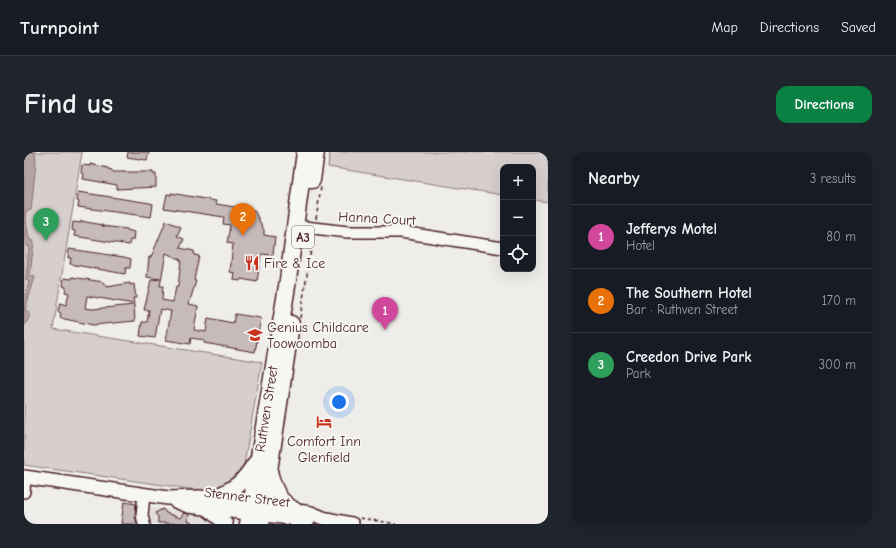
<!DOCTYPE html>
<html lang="en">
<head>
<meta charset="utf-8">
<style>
  :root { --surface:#171b24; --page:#20242c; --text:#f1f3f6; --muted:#9ea1a6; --line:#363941; --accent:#0b8043 }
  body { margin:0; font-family:"Comic Neue",sans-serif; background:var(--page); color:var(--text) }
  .controls { position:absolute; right:12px; top:12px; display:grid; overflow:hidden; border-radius:8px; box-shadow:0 4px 16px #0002 }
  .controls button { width:36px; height:36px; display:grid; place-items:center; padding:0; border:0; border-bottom:1px solid var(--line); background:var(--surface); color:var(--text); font:20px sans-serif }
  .you { position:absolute; left:315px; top:250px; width:14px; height:14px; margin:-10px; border:3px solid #fff; border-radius:50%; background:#1a73e8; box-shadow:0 0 0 6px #1a73e833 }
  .badge { display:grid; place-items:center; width:26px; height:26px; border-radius:50%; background:var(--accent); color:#fff; font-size:13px; font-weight:700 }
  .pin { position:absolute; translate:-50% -33px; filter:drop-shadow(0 1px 2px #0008) }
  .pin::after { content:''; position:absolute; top:21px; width:14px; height:12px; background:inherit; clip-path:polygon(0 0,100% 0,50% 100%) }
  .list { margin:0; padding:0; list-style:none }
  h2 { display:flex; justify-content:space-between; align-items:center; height:52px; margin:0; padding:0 16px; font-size:17px }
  h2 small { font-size:13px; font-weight:400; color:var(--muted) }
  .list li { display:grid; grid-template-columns:26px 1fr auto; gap:12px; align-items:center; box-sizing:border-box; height:64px; padding:0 16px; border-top:1px solid var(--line) }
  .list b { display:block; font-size:15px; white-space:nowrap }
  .list p { margin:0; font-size:13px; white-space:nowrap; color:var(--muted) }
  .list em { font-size:13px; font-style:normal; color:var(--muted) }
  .icon { flex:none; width:22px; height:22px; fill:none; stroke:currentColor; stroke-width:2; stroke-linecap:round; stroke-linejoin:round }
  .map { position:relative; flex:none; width:524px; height:372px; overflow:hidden; border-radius:12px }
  header { display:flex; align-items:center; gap:24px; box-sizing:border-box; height:56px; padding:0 20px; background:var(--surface); border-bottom:1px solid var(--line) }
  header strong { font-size:19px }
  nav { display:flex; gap:22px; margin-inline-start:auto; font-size:14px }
  .intro { display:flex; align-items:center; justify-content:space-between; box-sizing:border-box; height:96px; padding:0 24px }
  h1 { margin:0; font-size:28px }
  .button { padding:10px 18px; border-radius:12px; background:var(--accent); color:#fff; font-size:14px; font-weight:700 }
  main { display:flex; gap:24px; padding:0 24px }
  aside { flex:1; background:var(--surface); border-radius:12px; box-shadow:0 4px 16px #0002 }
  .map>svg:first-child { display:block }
  .built { fill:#e3dedc }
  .green { fill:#d7cfce; stroke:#90777c }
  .water { fill:#b4a4a5; stroke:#8a6f74 }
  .building { fill:#c6babb; stroke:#4a1f2b; fill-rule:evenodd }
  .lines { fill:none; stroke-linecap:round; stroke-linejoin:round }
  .minor-casing { stroke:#4a1f2b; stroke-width:14 }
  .major-casing { stroke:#4a1f2b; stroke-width:16 }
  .highway-casing { stroke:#4a1f2b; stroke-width:19 }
  .path { stroke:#4a1f2b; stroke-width:1.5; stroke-dasharray:4 3; stroke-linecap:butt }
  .minor { stroke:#f6f6f2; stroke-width:11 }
  .major { stroke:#f6f6f2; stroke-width:13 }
  .highway { stroke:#f6f6f2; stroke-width:16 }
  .labels { text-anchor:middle; stroke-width:4; stroke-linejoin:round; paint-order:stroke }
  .shield { fill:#f6f6f2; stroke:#7e6067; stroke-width:1 }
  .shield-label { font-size:13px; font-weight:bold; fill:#4a1f2b }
  .street-label { font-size:14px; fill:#4a1f2b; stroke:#f6f6f2 }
  .poi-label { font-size:14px; fill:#4a1f2b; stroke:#f6f6f2; text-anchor:start }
</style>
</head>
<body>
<header>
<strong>Turnpoint</strong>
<nav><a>Map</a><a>Directions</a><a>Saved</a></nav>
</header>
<div class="intro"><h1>Find us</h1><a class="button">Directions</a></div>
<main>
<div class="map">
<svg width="524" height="372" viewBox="0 0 524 372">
  <rect width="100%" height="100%" fill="#efedea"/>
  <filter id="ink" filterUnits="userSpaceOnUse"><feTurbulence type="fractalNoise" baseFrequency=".025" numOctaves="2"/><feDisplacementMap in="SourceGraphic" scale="8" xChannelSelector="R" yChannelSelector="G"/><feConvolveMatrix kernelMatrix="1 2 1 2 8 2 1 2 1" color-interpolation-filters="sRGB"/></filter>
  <g filter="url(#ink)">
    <polygon class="built" points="100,351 182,364 191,372 97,372"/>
    <g class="green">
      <path d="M0,0H58L29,177L238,210L220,312C212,329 198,335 180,339L0,313Z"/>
      <polygon points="306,0 524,0 524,50 509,48 509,15 479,15 479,43 304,15"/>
    </g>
    <polygon class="water" points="0,0 11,0 12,11 7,58 1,60 5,87 10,89 6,123 11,125 1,158 7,162 0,175 0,149 5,129 2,128 5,94 2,94 0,81"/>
    <g class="building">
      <polygon points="104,0 125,0 123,8 103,5"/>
      <polygon points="66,12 84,16 84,17 88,18 88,20 129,20 129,22 132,22 132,35 93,37 93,33 59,27 60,22 57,21 58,13 66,14"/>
      <polygon points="54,40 126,51 129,52 127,65 54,55 55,50 53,49"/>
      <polygon points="147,41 192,49 192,52 230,58 240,78 240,83 251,85 249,103 237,102 233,130 217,127 216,129 210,128 211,121 206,120 209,92 203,91 206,73 199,72 200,65 140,56 143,42 147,43"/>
      <polygon points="57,69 79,73 78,74 103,77 103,78 110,80 109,88 106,88 105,93 50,84 51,79 48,78 49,70 57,71"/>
      <path d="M142,69L157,75L153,84L160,87L156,96L170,99V103L175,104L170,128L172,129L165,152L174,154L170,178L182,180L184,166L209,171L211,162L237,166L231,200L180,191V188L167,186L166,192L142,188L147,159L136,157L131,186L116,184L118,170H123L125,158H120L127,128L136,127L123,125L125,105H127ZM142,101L157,108L154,135H152L149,150L138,148L139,134H136Z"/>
      <polygon points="45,97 100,105 107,107 106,116 102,116 101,122 46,112 47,106 44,106"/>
      <polygon points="48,125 79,130 79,132 83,133 83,135 106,131 106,133 110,132 112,146 109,146 110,152 63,144 61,156 69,157 110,153 111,169 69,173 36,166 37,161 34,160 36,151 42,153 45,141 41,140 42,135 39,134 40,126 48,127"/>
      <polygon points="100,350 112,352 111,363 113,372 97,372"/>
      <polygon points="139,357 142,361 156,366 160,361 165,362 164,369 170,372 134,371 134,365 131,361"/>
    </g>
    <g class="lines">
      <g class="minor-casing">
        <g id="minor">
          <polyline points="272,74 324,80 377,80 479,96"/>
          <polyline points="0,340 1,325"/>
          <polyline points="120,372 118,363 120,343"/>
        </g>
      </g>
      <g class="major-casing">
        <g id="major">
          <path d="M246,318C252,337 253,346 271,357"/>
          <polyline points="0,325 144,346 176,345 248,355 287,361 299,366 328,372"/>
          <polyline points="151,349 164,354 266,366"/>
          <polyline points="183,357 202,372"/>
        </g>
      </g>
      <g class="highway-casing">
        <g id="highway">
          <polyline points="288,28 292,0"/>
          <path d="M189,347C210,337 219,332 231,312"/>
          <polyline points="224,372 264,128 281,0"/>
          <polyline points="237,372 267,172"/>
          <polyline points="274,372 283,368"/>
        </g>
      </g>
      <g class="path">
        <polyline points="292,67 297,35"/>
        <polyline points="276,166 289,85"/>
        <polyline points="336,366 372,372"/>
      </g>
      <use href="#minor" class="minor"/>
      <use href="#major" class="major"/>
      <use href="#highway" class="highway"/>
    </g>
  </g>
  <defs>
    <g id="restaurant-bare" transform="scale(1.2)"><path d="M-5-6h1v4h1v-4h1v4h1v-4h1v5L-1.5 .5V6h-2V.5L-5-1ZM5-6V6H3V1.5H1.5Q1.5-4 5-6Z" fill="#c8321e" stroke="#f6f6f2" stroke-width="2.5" paint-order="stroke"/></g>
    <g id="school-bare" transform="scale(1.2)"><path d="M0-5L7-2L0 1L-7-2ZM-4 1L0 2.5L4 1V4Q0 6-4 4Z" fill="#c8321e" stroke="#f6f6f2" stroke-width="2.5" paint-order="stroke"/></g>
    <g id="hotel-bare" transform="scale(1.2)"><path d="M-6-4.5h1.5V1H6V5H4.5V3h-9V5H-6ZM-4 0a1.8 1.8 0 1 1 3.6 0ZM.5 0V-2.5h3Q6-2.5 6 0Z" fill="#c8321e" stroke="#f6f6f2" stroke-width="2.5" paint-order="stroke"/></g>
  </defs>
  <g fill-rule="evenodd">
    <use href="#restaurant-bare" x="228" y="111"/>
    <use href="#school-bare" x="231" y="183"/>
    <use href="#hotel-bare" x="300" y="270"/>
  </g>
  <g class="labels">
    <rect class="shield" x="268" y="74" width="22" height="22" rx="3"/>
    <g class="shield-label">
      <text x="279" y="90">A3</text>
    </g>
    <g class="street-label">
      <text transform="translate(353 66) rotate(3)" y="5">Hanna Court</text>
      <text transform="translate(242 257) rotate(-81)" y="5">Ruthven Street</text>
      <text transform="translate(223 345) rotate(7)" y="5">Stenner Street</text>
    </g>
    <g class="poi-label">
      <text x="240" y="116">Fire &amp; Ice</text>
      <text x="243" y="180">Genius Childcare<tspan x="243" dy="16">Toowoomba</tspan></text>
      <text x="300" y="294" text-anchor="middle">Comfort Inn<tspan x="300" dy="16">Glenfield</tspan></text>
    </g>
  </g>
</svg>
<div class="controls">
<button>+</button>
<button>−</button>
<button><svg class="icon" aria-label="locate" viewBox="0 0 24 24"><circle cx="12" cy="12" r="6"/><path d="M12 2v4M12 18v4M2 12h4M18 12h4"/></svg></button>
</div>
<div class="you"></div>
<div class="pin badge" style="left:361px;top:178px;background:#d1479c">1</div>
<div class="pin badge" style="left:219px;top:84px;background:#e8710a">2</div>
<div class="pin badge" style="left:22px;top:89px;background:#2e9e5b">3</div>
</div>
<aside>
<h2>Nearby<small>3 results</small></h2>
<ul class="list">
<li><span class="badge" style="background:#d1479c">1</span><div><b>Jefferys Motel</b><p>Hotel</p></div><em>80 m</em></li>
<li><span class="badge" style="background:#e8710a">2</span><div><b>The Southern Hotel</b><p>Bar · Ruthven Street</p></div><em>170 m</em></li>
<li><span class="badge" style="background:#2e9e5b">3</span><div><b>Creedon Drive Park</b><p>Park</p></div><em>300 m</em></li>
</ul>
</aside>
</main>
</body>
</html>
